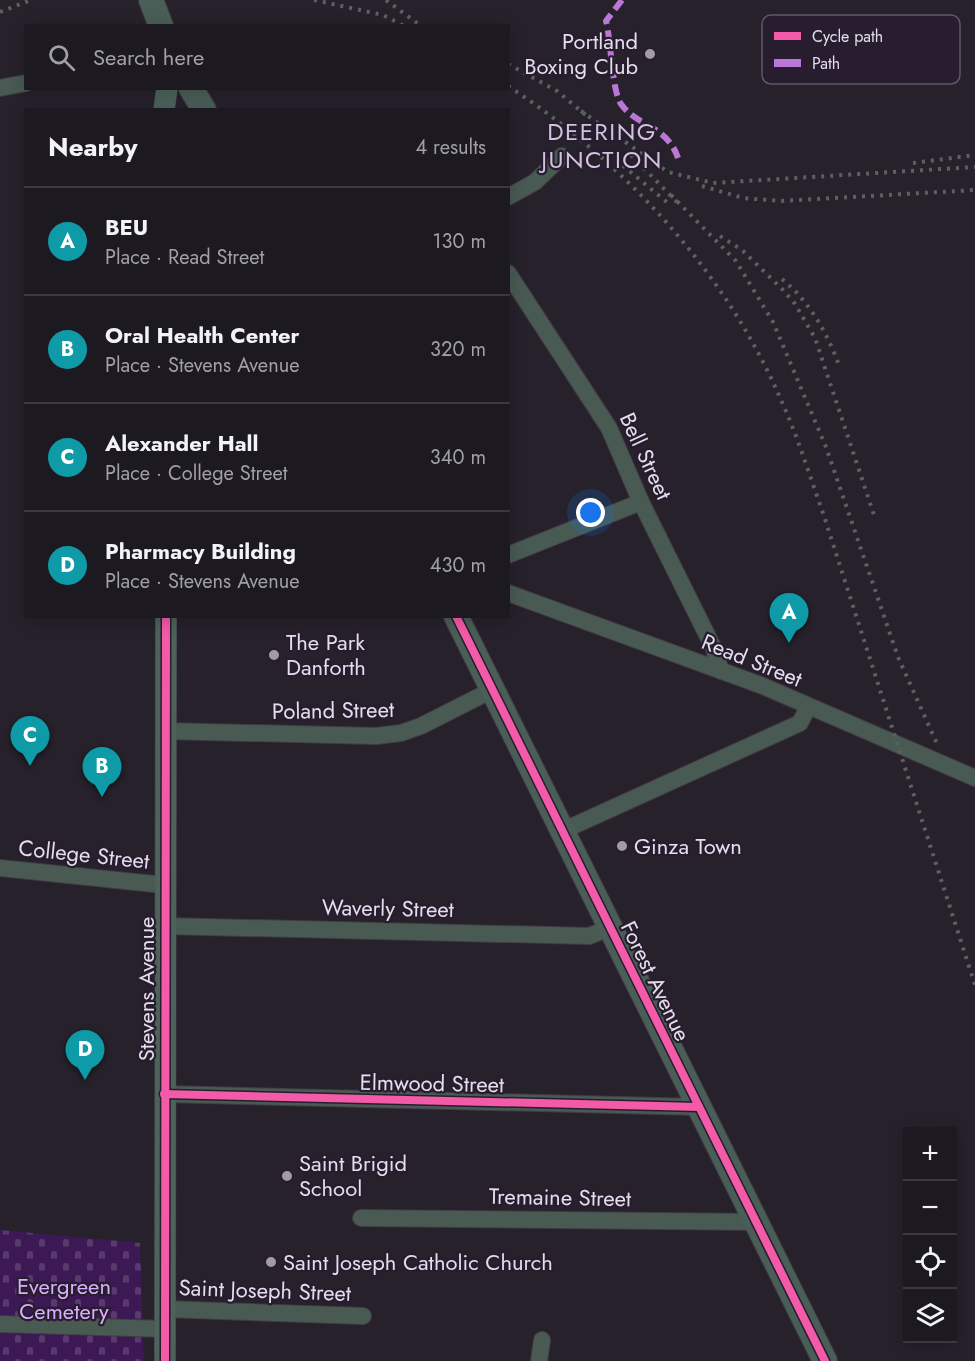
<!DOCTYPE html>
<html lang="en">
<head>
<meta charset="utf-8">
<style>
  :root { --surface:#1c1920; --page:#29262d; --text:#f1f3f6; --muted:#a0a0a5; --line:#3a383e; --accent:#a29ba7 }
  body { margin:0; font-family:Jost,sans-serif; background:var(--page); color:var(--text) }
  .controls { position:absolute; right:18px; bottom:18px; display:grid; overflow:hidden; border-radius:0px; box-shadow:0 3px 15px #0003 }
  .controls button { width:54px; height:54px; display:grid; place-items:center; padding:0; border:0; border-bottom:2px solid var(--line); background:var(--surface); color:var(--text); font:30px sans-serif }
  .you { position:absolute; left:591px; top:513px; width:21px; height:21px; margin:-15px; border:4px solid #fff; border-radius:50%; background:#1a73e8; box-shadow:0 0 0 9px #1a73e833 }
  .badge { display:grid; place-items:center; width:39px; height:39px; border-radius:50%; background:var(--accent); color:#fff; font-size:20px; font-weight:700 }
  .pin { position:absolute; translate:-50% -50px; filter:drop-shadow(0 2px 3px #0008) }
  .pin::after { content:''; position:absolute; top:32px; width:21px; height:18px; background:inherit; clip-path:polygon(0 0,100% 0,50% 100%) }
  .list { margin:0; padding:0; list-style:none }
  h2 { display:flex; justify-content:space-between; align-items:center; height:78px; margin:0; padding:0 24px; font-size:26px }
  h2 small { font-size:20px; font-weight:400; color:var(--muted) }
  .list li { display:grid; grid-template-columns:39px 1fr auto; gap:18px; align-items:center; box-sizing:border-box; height:108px; padding:0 24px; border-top:2px solid var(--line) }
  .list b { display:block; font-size:22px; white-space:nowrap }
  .list p { margin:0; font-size:20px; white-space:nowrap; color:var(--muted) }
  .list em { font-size:20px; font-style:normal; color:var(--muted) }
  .icon { flex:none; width:33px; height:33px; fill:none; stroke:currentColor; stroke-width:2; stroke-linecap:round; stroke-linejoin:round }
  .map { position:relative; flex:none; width:975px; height:1361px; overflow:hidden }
  .search { position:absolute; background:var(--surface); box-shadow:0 3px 15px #0003; left:24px; top:24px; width:486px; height:66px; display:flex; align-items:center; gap:15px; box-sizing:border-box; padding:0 21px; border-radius:0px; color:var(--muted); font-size:22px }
  .panel { position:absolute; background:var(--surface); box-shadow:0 3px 15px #0003; left:24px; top:108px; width:486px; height:510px; border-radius:0px }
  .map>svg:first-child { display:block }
  .cemetery { fill:url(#cemetery-stones) }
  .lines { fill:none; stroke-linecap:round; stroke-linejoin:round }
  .minor-casing { stroke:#413c45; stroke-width:18 }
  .major-casing { stroke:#413c45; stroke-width:22 }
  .highway-casing { stroke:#413c45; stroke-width:26 }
  .minor { stroke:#495a52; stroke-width:16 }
  .major { stroke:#4d625b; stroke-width:21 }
  .highway { stroke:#4a5e58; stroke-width:24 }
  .rail { stroke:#5a6261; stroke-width:4; stroke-dasharray:3 6; stroke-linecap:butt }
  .quiet { stroke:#ba77d6; stroke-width:6; stroke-dasharray:12 6; stroke-linecap:butt }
  .cycleway-casing { stroke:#271d2f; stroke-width:11 }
  .cycleway { stroke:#f35aa7; stroke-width:8 }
  .poi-dot { fill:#a29ba7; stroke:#271d2f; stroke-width:2 }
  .labels { text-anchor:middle; stroke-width:4.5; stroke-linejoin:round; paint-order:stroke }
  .poi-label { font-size:22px; fill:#e4ddea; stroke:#271d2f; text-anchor:start }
  .street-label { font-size:22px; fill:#e4ddea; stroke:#271d2f }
  .park-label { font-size:22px; fill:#d9aefc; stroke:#271d2f }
  .neighbourhood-label { font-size:24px; letter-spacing:1.5px; fill:#d1c3dd; stroke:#271d2f }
  .key { fill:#271d2f; stroke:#605767; stroke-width:1.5 }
  .key-label { font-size:16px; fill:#e4ddea }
</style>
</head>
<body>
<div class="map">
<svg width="975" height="1361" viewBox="0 0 975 1361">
  <defs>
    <pattern id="cemetery-stones" width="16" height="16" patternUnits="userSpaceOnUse" patternTransform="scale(1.5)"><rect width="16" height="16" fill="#3c1954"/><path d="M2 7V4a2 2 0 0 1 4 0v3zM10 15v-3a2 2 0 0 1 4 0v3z" fill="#583a6d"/></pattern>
  </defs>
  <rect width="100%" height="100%" fill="#26212b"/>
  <polygon class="cemetery" points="0,1230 140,1243 144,1361 0,1361"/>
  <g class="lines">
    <g class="minor-casing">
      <g id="minor">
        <polyline points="0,88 26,83"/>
        <polyline points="508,197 535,182 562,156"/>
        <polyline points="508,273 609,428 641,502 714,649 721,671"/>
        <polyline points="508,555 641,502"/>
        <polyline points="508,593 763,686 975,778"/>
        <polyline points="165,731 376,736 401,733 421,726 492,690"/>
        <polyline points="562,831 800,723 808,707"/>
        <polyline points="0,868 164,885"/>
        <polyline points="164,926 589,936 610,928"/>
        <polyline points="164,1094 699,1107"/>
        <polyline points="361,1218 759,1222"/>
        <polyline points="164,1309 363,1316"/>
        <polyline points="0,1324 165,1329"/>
        <polyline points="539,1361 542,1340"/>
      </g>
    </g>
    <g class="major-casing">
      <g id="major">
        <polyline points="164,110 167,88"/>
        <polyline points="165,1361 166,616"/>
      </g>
    </g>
    <g class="highway-casing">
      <g id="highway">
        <polyline points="151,0 161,26"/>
        <polyline points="191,88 204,110"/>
        <polyline points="456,616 825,1361"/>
      </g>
    </g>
    <use href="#minor" class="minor"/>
    <use href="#major" class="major"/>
    <use href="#highway" class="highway"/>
    <g class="rail">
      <polyline points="314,0 383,15 404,26"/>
      <polyline points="386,0 421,26"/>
      <polyline points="0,12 31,0"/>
      <polyline points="508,64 557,91 588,117"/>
      <path d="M508,86C624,162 726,272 781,400C798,437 810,477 824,516L975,985"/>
      <polyline points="581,111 668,172 713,183 975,167"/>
      <polyline points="609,154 669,204"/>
      <polyline points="631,155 677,202"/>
      <polyline points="913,163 975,155"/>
      <polyline points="702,186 743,198 781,201 975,190"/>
      <polyline points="671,195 736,261 773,322 826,447 898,657 938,746"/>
      <polyline points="720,236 742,250 783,290 795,304 815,338 874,515"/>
      <path d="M782,279C810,302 828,334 840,368"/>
    </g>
    <path class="quiet" d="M622,0L606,21C611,40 612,92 621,104C637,127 667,125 678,158"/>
    <g class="cycleway-casing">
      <g id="cycleway">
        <polyline points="456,616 825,1361"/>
        <polyline points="164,1094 699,1107"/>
        <polyline points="165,1361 166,616"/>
      </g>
    </g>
    <use href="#cycleway" class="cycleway"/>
  </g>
  <g class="poi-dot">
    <circle cx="650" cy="54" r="6"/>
    <circle cx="274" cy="655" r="6"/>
    <circle cx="622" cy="846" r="6"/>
    <circle cx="287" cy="1176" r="6"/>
    <circle cx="271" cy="1262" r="6"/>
  </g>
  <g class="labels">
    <g class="poi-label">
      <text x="638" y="49" text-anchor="end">Portland<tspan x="638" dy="25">Boxing Club</tspan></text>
      <text x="286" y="650">The Park<tspan x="286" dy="25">Danforth</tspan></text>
      <text x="634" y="854">Ginza Town</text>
      <text x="299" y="1171">Saint Brigid<tspan x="299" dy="25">School</tspan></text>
      <text x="283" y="1270">Saint Joseph Catholic Church</text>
    </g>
    <g class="street-label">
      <text transform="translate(646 456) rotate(65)" y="8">Bell Street</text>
      <text transform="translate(752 660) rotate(22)" y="8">Read Street</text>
      <text transform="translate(333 710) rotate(-1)" y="8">Poland Street</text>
      <text transform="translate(84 854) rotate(6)" y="8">College Street</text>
      <text transform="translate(388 908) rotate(1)" y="8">Waverly Street</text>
      <text transform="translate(656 981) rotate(64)" y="8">Forest Avenue</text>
      <text transform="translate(146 989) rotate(-90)" y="8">Stevens Avenue</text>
      <text transform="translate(432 1083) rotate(1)" y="8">Elmwood Street</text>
      <text transform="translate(560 1197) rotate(1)" y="8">Tremaine Street</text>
      <text transform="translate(265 1290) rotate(2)" y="8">Saint Joseph Street</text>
    </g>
    <g class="park-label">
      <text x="64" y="1294">Evergreen<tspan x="64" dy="25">Cemetery</tspan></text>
    </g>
    <g class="neighbourhood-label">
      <text x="602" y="140">DEERING<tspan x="602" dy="28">JUNCTION</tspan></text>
    </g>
  </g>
  <rect x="762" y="15" width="198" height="69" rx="9" class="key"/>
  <rect x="774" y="32" width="27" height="8" fill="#f35aa7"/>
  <rect x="774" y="59" width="27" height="8" fill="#ba77d6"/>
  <g class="key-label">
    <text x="812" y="42">Cycle path</text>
    <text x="812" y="69">Path</text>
  </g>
</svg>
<div class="controls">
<button>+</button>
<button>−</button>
<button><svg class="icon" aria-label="locate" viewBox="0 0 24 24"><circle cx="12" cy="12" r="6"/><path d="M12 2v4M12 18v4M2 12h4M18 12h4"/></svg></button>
<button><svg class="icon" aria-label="layers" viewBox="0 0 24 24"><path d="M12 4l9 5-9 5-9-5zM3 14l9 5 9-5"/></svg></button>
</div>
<div class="you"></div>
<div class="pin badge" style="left:789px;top:643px;background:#0f9aa8">A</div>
<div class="pin badge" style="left:102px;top:797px;background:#0f9aa8">B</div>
<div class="pin badge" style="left:30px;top:766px;background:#0f9aa8">C</div>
<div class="pin badge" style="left:85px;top:1080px;background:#0f9aa8">D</div>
<div class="search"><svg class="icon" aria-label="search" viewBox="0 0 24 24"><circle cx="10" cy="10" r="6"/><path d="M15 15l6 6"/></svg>Search here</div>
<section class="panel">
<h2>Nearby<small>4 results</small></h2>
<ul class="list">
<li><span class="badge" style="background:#0f9aa8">A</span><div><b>BEU</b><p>Place · Read Street</p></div><em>130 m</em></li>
<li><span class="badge" style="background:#0f9aa8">B</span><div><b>Oral Health Center</b><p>Place · Stevens Avenue</p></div><em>320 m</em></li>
<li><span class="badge" style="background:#0f9aa8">C</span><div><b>Alexander Hall</b><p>Place · College Street</p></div><em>340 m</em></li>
<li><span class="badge" style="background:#0f9aa8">D</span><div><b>Pharmacy Building</b><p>Place · Stevens Avenue</p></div><em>430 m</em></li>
</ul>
</section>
</div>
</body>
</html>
